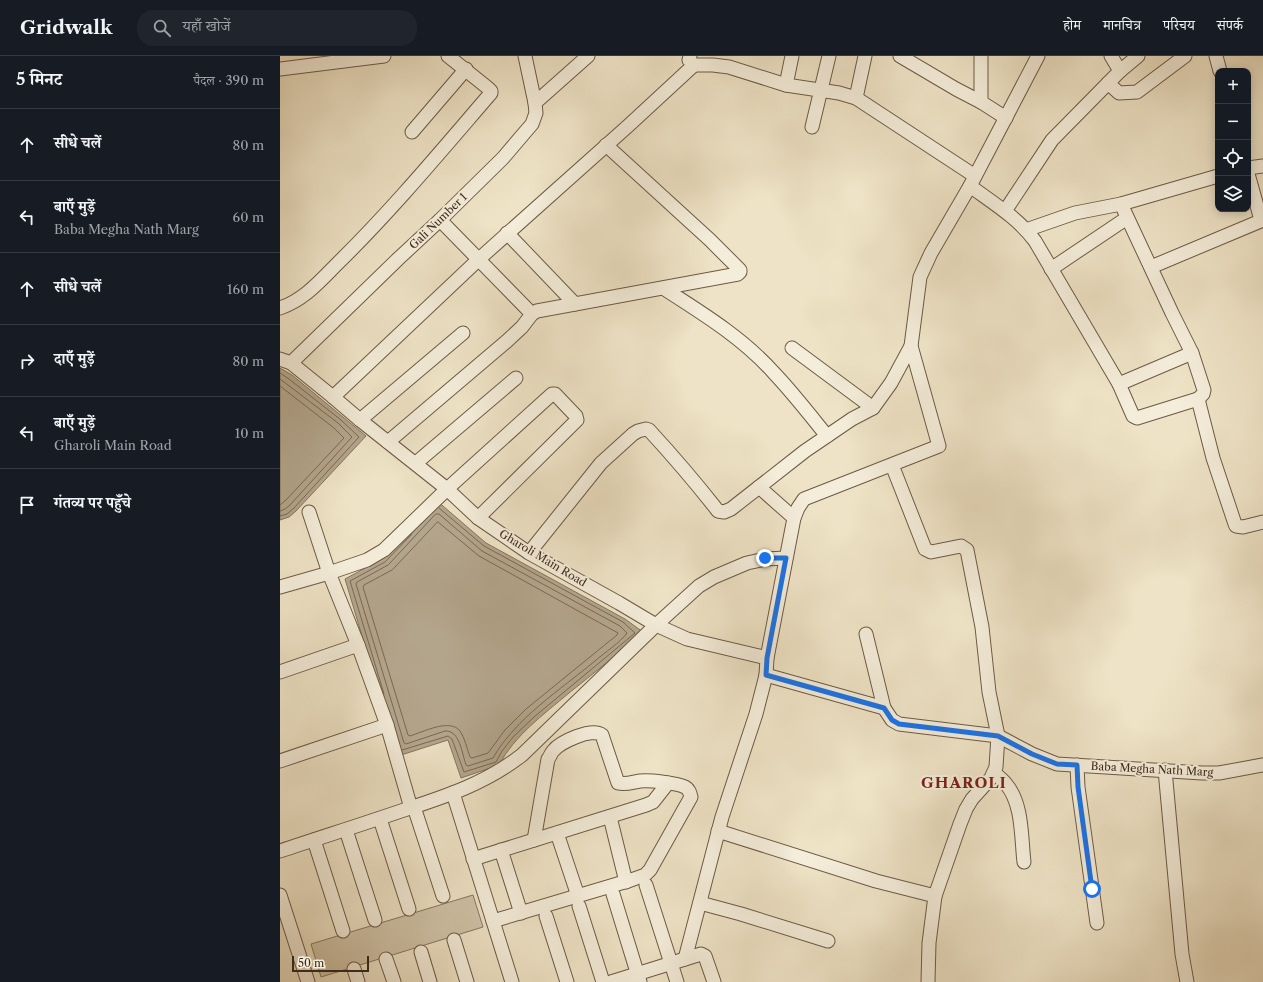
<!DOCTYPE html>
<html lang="hi">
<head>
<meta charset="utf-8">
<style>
  :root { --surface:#171b24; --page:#20242c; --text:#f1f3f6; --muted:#9ea1a6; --line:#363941 }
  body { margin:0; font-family:"Libre Caslon Text","Noto Serif Devanagari",serif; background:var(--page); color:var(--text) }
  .controls { position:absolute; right:12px; top:12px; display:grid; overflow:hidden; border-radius:8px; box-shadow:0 2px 10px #0003 }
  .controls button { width:36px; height:36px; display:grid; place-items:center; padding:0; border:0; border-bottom:1px solid var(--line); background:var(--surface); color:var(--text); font:20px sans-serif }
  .scale { position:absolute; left:12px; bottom:10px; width:77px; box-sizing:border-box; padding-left:4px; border:2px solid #402c1b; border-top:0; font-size:11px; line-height:14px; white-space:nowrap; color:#402c1b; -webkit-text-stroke:3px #f4edda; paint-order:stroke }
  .stop { position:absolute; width:12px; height:12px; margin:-9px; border:3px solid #1a73e8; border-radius:50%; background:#fff }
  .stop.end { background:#1a73e8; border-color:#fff; box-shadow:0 1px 4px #0008 }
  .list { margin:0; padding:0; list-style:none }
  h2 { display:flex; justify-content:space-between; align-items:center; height:52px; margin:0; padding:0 16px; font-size:17px }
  h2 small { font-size:13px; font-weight:400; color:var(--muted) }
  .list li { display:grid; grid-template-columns:26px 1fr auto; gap:12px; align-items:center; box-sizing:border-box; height:72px; padding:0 16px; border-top:1px solid var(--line) }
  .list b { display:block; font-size:15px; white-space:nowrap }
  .list p { margin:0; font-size:13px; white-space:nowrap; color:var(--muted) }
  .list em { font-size:13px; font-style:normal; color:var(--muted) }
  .icon { flex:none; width:22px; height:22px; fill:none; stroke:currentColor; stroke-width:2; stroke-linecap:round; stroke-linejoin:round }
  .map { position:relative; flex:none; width:983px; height:926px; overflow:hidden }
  header { display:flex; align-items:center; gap:24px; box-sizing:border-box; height:56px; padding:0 20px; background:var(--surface); border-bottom:1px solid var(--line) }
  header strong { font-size:19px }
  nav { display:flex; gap:22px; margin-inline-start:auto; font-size:14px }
  .search { width:280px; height:36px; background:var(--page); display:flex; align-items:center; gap:10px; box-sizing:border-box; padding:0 14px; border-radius:16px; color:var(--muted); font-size:15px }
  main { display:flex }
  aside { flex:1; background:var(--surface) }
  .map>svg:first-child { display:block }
  .green { fill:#d0c4a9; stroke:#887862 }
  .water { fill:#b3a58c; stroke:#85755f }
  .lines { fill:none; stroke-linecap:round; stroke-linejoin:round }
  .shore { stroke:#7a6854; stroke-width:1 }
  .minor-casing { stroke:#6c5a46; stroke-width:15 }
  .minor { stroke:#f4edda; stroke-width:13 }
  .route { stroke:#1a73e8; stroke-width:5 }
  .labels { text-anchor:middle; stroke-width:4; stroke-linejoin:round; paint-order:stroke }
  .street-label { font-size:11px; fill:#402c1b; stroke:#f4edda }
  .district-label { font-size:15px; font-weight:bold; letter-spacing:1px; fill:#7a1f14; stroke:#f4edda }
</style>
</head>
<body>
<header>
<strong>Gridwalk</strong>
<div class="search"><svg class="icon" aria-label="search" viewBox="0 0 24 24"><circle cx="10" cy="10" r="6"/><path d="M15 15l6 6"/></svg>यहाँ खोजें</div>
<nav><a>होम</a><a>मानचित्र</a><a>परिचय</a><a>संपर्क</a></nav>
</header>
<main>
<aside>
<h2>5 मिनट<small>पैदल · 390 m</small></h2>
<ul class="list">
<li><svg class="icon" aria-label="ahead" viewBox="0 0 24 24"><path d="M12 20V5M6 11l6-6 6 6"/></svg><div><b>सीधे चलें</b></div><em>80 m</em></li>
<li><svg class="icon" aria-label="left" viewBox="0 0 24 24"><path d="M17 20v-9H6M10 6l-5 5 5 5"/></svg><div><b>बाएँ मुड़ें</b><p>Baba Megha Nath Marg</p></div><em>60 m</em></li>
<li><svg class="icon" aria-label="ahead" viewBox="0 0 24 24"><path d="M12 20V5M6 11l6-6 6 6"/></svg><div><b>सीधे चलें</b></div><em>160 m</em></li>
<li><svg class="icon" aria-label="right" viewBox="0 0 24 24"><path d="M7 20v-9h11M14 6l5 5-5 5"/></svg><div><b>दाएँ मुड़ें</b></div><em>80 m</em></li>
<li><svg class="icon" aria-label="left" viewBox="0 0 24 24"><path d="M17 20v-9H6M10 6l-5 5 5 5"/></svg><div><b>बाएँ मुड़ें</b><p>Gharoli Main Road</p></div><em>10 m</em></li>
<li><svg class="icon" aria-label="arrive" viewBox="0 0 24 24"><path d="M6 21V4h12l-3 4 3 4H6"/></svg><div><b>गंतव्य पर पहुँचे</b></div></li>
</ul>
</aside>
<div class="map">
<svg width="983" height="926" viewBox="0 0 983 926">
  <rect width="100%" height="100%" fill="#eee3c6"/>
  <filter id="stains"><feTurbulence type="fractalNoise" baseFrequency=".005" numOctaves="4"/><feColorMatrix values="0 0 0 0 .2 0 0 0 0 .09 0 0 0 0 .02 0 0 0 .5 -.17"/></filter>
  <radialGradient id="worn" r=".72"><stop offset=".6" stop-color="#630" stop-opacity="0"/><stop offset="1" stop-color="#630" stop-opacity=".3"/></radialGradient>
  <polygon class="green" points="193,839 203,871 41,921 31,888"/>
  <g class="water">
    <polygon points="0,312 12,319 86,380 16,455 9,461 0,464"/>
    <path d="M156,444L206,487L345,563L363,576C339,597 314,617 289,637C263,659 235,679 219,709L181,722L168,684L118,700L65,523L102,503Z"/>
  </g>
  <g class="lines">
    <g class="shore">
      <polyline points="0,317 9,323 61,364 79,381 14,452 7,458 0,460"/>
      <polyline points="0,323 58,367 72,381 10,449 5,453 0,455"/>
      <polyline points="0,330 54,372 64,382 6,444 0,449"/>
      <path d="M156,458H159L202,495L340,570L347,577C341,586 324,597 315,605C280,634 236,662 213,702L188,710L186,709C182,698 180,674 165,675L126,688L124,687L76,528L77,526L108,509Z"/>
      <path d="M158,466L199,500L338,577L337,579L246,653L225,674L208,697L192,702L190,701C187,693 185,682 180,675C170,662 143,676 130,680L128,679L83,531L84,529L112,514Z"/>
      <polyline points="104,638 70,525 105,506 132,478"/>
      <polyline points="122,694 168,680 172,683 184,716 216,706 222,695 233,681 254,661 355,577 343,566 204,490 159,452"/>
    </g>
    <g class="minor-casing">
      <g id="minor">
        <polyline points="410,0 409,4 414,9 433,9 449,11 506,29 559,37 576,42 695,120"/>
        <polyline points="620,0 676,33 701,46"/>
        <polyline points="701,0 701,46 726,62"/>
        <polyline points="936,0 940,15"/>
        <polyline points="0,13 104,0"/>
        <polyline points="840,15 858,0"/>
        <polyline points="828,27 839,37 857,36 905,0"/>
        <polyline points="506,29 512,0"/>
        <polyline points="576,42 585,0"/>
        <polyline points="255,47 308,0"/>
        <polyline points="532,71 549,0"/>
        <polyline points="132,76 186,13"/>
        <polyline points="968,112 983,110"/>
        <polyline points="968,118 981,164"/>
        <path d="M690,130C713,147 738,162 755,185L839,328L853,360L857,362L918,343L923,338L924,334L912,297L892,257L841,148"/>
        <polyline points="725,155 772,84 840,15 831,0"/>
        <polyline points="160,164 252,258"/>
        <polyline points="746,174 795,157 841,148 938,120"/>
        <polyline points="227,177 295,248"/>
        <polyline points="871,211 983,164"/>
        <polyline points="771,213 847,162"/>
        <path d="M383,232C422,257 463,282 494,317C513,337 530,359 547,380"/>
        <path d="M0,252C24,244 40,225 57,208C112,154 161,95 211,37V35L208,32L168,0"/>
        <polyline points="512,292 593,352"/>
        <polyline points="0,303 11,307 53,341 80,364 167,433 198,462 249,497 339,547 376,569 407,583 487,602 486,619 604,652 612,664 619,668 718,680 752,698 777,708 922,717 939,717 983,709"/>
        <polyline points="11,307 118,203 160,164 223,102 252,68 256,57 255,47 245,0"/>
        <polyline points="839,328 912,297"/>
        <polyline points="53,341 199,203 348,70 414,9"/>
        <polyline points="918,343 933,402 955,468 956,470 963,471 983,466"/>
        <polyline points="80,364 183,277"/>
        <polyline points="108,386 227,285 242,271 252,258 257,255 458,218 460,216 460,214 430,184 326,89"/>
        <polyline points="136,407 236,322"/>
        <polyline points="612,409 645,493 651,496 681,490 687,494 702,571 709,636 718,680 716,711 711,722 692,743 686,753 680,768 655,840"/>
        <polyline points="479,431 514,462"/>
        <polyline points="29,456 49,517 78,589 107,669 131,752"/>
        <path d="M249,497L321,407L353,378L358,375L366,373L369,374C393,400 416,427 438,455L444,456L451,453L525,395L572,363L593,352L611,327L631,290"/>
        <polyline points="0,531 49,517 87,504 104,494 167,433 272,338 275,338 296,360 297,364 198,462"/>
        <polyline points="586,578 604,652"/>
        <polyline points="487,602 514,462 518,452 524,443 659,390 631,290 640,221 651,197 690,130 758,0"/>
        <polyline points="0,616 78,589"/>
        <polyline points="0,705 107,669"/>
        <polyline points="797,709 798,731 817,867"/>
        <polyline points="885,714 902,898 907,926"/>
        <path d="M714,717C718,720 723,724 726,728C743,748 741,781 744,806"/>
        <polyline points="173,737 232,926"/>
        <polyline points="134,751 163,840"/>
        <polyline points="330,761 346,826"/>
        <polyline points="100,763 129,853"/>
        <polyline points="66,774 95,864"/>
        <polyline points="438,775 596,825 655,840 649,887 648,926"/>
        <polyline points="277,777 298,840"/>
        <polyline points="34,784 63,875"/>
        <polyline points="221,794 241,857"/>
        <path d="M0,795C42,781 83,768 124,754C167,740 206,727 242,699L376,569L419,530L434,521L467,507L485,503L506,502"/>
        <polyline points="193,803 366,749 373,746 388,727"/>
        <polyline points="366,829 397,926"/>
        <polyline points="333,838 360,926"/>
        <polyline points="0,839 28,926"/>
        <polyline points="420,847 461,858 548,885"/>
        <polyline points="299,850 323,926"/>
        <polyline points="266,860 287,926"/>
        <path d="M213,865L351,824L365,819L370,814L411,741C410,737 409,733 405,731C397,727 370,724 360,725C353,726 346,729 338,727L322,679C312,671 280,686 273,695C271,697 270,701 268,703L254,784"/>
        <polyline points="174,884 187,926"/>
        <polyline points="141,896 150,926"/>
        <polyline points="106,903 114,926"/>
        <polyline points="405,903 442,761 476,658 486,619"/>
        <polyline points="74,913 78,926"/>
        <polyline points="331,926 421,898 425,900 434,926"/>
      </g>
    </g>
    <use href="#minor" class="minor"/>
  </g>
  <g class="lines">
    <polyline class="route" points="485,502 506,502 487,602 486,619 604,652 612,664 619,668 718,680 752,698 777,708 797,709 798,731 812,833"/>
  </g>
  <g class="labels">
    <g class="street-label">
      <text transform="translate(158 165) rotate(-44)" y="4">Gali Number 1</text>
      <text transform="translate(263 502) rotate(31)" y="4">Gharoli Main Road</text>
      <text transform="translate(872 713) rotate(3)" y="4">Baba Megha Nath Marg</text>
    </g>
    <g class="district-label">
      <text x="684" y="732">GHAROLI</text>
    </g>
  </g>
  <rect width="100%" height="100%" filter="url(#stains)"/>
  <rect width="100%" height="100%" fill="url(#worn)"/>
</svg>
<div class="controls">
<button>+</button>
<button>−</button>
<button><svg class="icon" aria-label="locate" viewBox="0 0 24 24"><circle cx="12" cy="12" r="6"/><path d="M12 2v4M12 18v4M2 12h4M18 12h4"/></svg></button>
<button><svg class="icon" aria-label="layers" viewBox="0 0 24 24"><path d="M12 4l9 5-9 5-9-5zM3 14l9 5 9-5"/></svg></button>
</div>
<div class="scale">50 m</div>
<div class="stop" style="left:812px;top:833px"></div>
<div class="stop end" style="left:485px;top:502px"></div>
</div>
</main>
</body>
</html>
